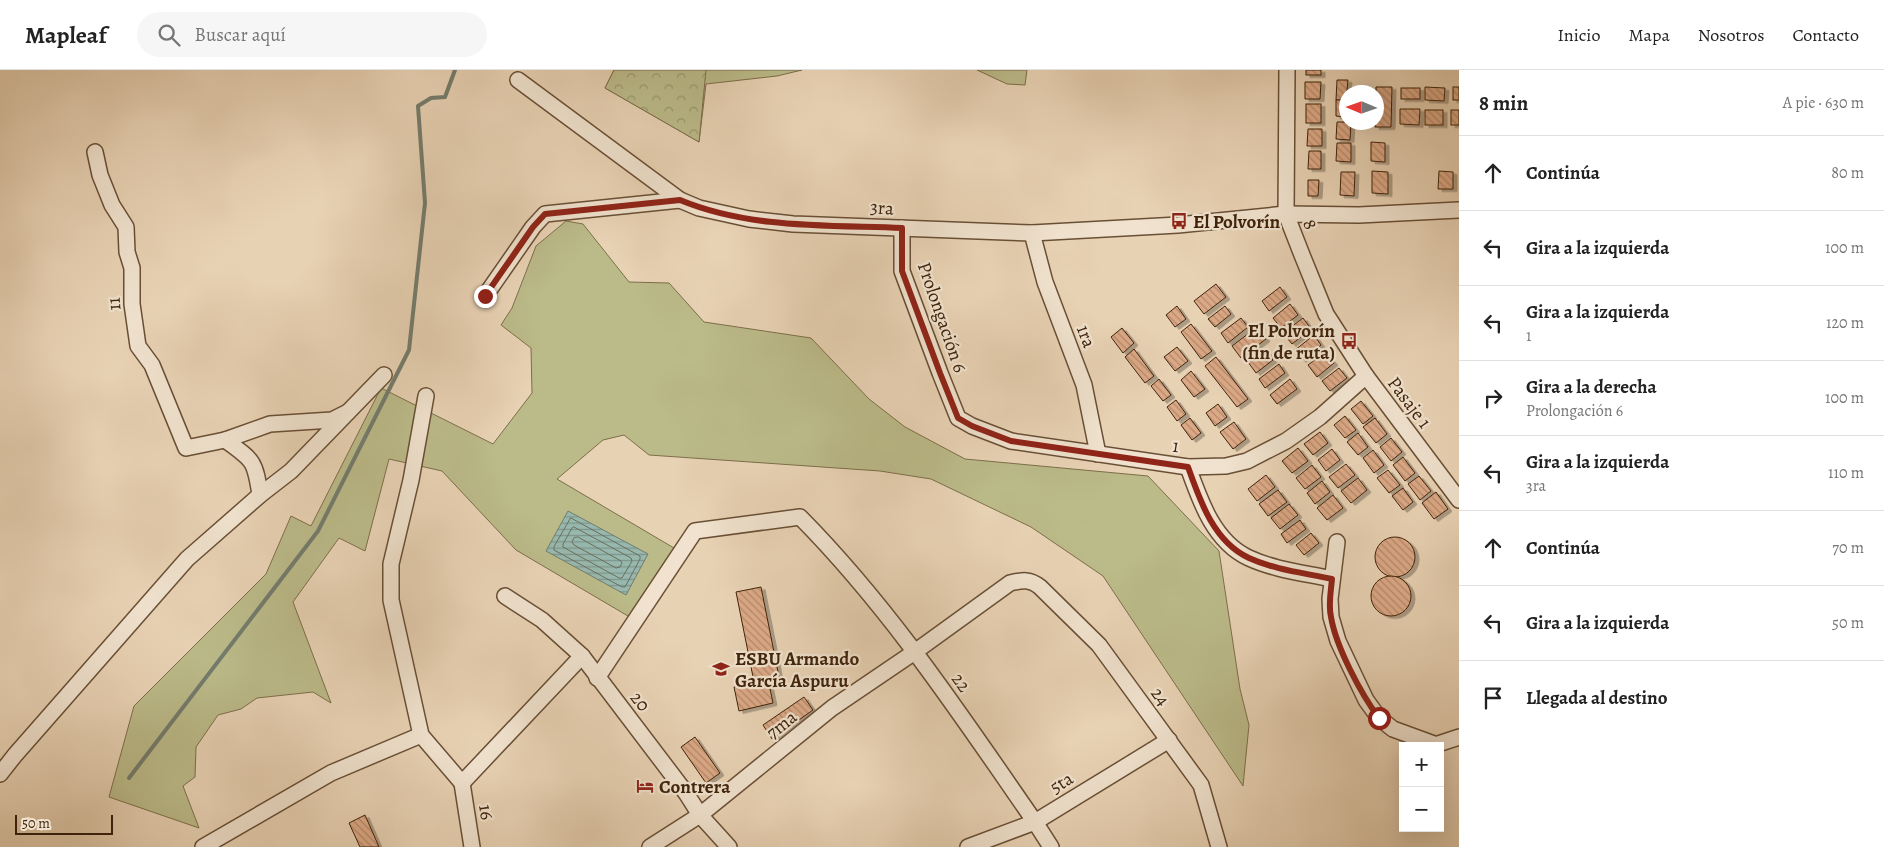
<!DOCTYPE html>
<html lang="es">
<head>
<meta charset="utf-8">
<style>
  :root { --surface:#fff; --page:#f6f6f6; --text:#222; --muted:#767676; --line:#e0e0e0 }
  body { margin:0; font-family:Alegreya,serif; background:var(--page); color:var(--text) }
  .controls { position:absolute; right:15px; bottom:15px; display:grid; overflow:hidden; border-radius:0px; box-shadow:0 5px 20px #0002 }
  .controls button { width:45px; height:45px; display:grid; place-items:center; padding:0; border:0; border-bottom:1px solid var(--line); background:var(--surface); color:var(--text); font:25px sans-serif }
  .compass { position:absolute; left:1339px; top:15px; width:45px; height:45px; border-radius:50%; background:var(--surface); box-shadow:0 5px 20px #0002; rotate:272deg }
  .scale { position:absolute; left:15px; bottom:12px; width:98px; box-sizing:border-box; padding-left:5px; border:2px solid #3f230b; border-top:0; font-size:14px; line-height:18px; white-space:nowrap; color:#3f230b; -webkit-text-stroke:4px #f0e2ce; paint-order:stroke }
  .stop { position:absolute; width:15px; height:15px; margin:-11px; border:4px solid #8f2418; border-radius:50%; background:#fff }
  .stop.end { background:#8f2418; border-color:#fff; box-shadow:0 1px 5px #0008 }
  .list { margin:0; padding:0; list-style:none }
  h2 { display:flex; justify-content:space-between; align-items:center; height:65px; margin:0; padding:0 20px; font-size:21px }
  h2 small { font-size:16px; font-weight:400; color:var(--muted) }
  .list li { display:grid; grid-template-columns:32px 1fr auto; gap:15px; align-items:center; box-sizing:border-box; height:75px; padding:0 20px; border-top:1px solid var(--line) }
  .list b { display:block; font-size:19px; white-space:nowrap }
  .list p { margin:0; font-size:16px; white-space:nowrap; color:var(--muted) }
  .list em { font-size:16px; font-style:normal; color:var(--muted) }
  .icon { flex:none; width:28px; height:28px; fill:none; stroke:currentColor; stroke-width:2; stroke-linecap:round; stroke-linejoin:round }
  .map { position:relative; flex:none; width:1459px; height:777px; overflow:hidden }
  header { display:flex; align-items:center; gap:30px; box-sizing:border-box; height:70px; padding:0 25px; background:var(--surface); border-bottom:1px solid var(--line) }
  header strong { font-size:24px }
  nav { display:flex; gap:28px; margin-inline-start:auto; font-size:18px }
  .search { width:350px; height:45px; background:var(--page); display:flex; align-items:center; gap:12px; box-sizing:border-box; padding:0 18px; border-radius:28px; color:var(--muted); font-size:19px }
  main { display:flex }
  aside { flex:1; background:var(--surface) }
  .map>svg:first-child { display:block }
  .green { fill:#bbba89; stroke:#7d6e4a }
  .forest { fill:url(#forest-crowns); stroke:#7d6e4a }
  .water { fill:url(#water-rules); stroke:#747c6d }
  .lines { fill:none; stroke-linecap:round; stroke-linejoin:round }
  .shore { stroke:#6b6e5c; stroke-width:1 }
  .stream { stroke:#747c6d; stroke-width:4 }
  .building { fill:url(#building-back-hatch); stroke:#3f230b; filter:url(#shadow) }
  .minor-casing { stroke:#694f35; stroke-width:18 }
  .minor { stroke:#f0e2ce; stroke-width:15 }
  .route { stroke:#8f2418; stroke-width:6 }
  .labels { text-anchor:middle; stroke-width:4.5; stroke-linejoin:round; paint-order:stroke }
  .street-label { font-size:19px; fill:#3f230b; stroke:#f0e2ce }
  .poi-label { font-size:19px; font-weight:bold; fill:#3f230b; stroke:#f0e2ce; text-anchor:start }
</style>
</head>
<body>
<header>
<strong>Mapleaf</strong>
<div class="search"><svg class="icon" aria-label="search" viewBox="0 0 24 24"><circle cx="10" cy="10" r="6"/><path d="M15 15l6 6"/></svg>Buscar aquí</div>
<nav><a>Inicio</a><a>Mapa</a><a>Nosotros</a><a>Contacto</a></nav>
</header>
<main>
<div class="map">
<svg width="1459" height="777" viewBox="0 0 1459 777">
  <defs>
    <pattern id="forest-crowns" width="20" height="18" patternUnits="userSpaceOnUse" patternTransform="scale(1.25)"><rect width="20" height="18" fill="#bbba89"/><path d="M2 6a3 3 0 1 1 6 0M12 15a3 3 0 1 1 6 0" fill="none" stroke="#99976e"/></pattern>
    <pattern id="water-rules" width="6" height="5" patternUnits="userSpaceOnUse" patternTransform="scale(1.25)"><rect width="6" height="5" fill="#97b8ae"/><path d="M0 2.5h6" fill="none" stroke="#7d958c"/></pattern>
    <pattern id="building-back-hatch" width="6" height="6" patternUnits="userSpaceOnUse" patternTransform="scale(1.25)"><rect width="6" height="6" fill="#dca986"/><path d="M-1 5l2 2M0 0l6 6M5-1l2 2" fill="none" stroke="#b4896c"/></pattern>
    <filter id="shadow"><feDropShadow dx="4" dy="2.5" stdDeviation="0" flood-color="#0004"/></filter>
  </defs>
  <rect width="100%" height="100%" fill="#e8d2b4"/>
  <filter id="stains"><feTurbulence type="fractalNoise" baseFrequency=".004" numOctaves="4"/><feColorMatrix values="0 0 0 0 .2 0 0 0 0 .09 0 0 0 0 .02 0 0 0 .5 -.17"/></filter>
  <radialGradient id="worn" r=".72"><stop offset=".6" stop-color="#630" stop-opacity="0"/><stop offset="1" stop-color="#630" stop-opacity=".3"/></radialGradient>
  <g class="green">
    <polygon points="614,0 802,0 777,6 706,14 699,72 605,18"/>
    <polygon points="977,0 1027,0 1025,15 1007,14"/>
    <polygon points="566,151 583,154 629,212 669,213 704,252 811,268 869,329 905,357 965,389 1148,406 1219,481 1240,619 1249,655 1243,716 1103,506 1031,457 931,409 880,401 649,385 624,365 603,370 557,409 674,478 633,549 516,480 442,401 389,389 365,481 339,468 293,532 331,633 313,622 257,628 241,639 218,645 196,677 195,707 183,716 199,758 109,727 134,636 266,504 291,446 311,456 381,318 493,374 532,323 531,278 501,255 512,238 536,176"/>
  </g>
  <polygon class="forest" points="614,0 706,0 699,72 605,18"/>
  <polygon class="water" points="568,441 648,484 626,525 546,481"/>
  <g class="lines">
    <g class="shore">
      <polygon points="571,448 640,486 640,489 625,517 622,517 554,480 554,477"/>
      <polygon points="574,457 631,488 632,491 622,508 619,508 563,477 563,474 572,458"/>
      <polygon points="578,467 621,491 622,493 620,497 616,498 574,475 572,472 574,468"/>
    </g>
    <polyline class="stream" points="129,708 318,461 409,280 425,133 418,36 431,28 445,27 455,0"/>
  </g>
  <g class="building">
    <rect x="1306" y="0" width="15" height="5"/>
    <polygon points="1337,10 1348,10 1346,30 1336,30"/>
    <polygon points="1305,12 1321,12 1320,29 1305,29"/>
    <polygon points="1376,17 1392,17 1391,57 1375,57 1375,52 1376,52"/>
    <polygon points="1425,17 1445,18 1444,31 1425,30"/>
    <rect x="1453" y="17" width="6" height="13"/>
    <rect x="1401" y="18" width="19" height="11"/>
    <polygon points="1336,30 1346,30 1346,47 1336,46"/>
    <rect x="1306" y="34" width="15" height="19"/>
    <polygon points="1400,39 1420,39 1419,55 1400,54"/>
    <rect x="1425" y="40" width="18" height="15"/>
    <rect x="1451" y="40" width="8" height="15"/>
    <polygon points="1337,52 1351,52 1350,70 1336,69"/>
    <polygon points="1308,59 1322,59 1322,76 1307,76"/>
    <polygon points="1371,72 1385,73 1385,92 1371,91"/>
    <polygon points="1337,73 1351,73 1351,92 1336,91"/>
    <polygon points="1309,81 1321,81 1321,99 1308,99"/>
    <polygon points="1372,101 1388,102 1388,124 1372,123"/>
    <polygon points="1439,101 1453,102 1453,119 1438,119"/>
    <polygon points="1341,102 1355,102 1354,126 1340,125"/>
    <polygon points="1308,110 1319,110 1318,126 1308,126"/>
    <polygon points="1216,214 1226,227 1204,244 1194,231"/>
    <polygon points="1280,217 1287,227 1269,241 1262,231"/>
    <polygon points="1290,234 1298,245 1281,258 1273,248"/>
    <polygon points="1177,236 1186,249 1175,257 1166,245"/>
    <polygon points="1225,236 1231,244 1215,257 1208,249"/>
    <polygon points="1241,248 1248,257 1228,273 1221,263"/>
    <polygon points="1303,248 1311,259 1292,274 1283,263"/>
    <polygon points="1191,254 1212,281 1201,289 1181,262"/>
    <polygon points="1257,257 1266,269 1241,288 1232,276"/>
    <polygon points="1122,258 1134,273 1123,283 1111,267"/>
    <polygon points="1314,265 1321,275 1302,290 1295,280"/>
    <polygon points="1177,277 1188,291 1175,301 1164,287"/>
    <polygon points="1134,279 1154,306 1145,313 1125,287"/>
    <polygon points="1265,279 1273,290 1256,303 1248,292"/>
    <polygon points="1325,282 1334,293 1317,307 1308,295"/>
    <polygon points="1216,287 1248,329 1237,337 1205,296"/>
    <polygon points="1279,294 1285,303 1265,318 1259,309"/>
    <polygon points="1339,298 1347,308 1330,321 1322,311"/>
    <polygon points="1191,301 1205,319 1194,327 1181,310"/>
    <polygon points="1159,309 1171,325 1163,331 1151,316"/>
    <polygon points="1290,309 1297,319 1277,334 1270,325"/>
    <polygon points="1176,330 1186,344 1177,351 1167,337"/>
    <polygon points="1361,331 1373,346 1363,354 1351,339"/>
    <polygon points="1218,334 1227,347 1215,356 1206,343"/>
    <polygon points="1345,346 1356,360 1345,368 1334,355"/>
    <polygon points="1190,348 1201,363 1192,370 1181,355"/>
    <polygon points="1375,348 1387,364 1376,373 1363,357"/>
    <polygon points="1234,352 1246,369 1233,379 1220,362"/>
    <polygon points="1320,362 1328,373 1313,385 1304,374"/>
    <polygon points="1358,363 1368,377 1358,385 1347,372"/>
    <polygon points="1391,368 1402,382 1391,391 1380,377"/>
    <polygon points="1298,378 1308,391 1292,403 1282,391"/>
    <polygon points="1332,379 1340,390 1326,401 1318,390"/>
    <polygon points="1373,380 1384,395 1374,403 1363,388"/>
    <polygon points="1403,387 1415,403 1405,411 1393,395"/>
    <polygon points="1346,394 1355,405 1338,418 1329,407"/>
    <polygon points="1312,395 1321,407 1305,419 1296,408"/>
    <polygon points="1388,400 1400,415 1389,423 1377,408"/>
    <polygon points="1266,405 1275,417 1257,431 1248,419"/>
    <polygon points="1419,406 1431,421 1420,430 1408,414"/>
    <polygon points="1358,408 1367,420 1351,433 1341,421"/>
    <polygon points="1322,411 1330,422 1315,434 1307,423"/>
    <polygon points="1403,418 1413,432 1403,440 1392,426"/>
    <polygon points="1278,420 1287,432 1268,446 1259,434"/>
    <polygon points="1436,422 1448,439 1434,449 1422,433"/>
    <polygon points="1333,425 1343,438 1327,450 1317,438"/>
    <polygon points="1289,434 1298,445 1280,459 1271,448"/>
    <polygon points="1300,450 1306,459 1287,473 1281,464"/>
    <polygon points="1311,463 1319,473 1304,485 1296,475"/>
    <circle cx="1395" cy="487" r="20"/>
    <circle cx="1391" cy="526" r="20"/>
    <polygon points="761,517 779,607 754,612 736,522"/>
    <polygon points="768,609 773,633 739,641 734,617"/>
    <polygon points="804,627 813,640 772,669 763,655"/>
    <polygon points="695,667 720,703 706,713 681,677"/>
    <polygon points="365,745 379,777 360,777 349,753"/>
  </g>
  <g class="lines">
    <g class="minor-casing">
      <g id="minor">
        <polyline points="1287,0 1286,144 1302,185 1326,244 1366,306 1459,430"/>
        <polyline points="518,10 680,130 699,138 749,149 793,154 1032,163 1178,155 1286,144 1359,145 1459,140"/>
        <polyline points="95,82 100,105 112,135 126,157 127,182 132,198 132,234 138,276 152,295 186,378 225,370 270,354 332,350 348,342"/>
        <polyline points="902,158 902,201 940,303 958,348 972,356 1011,371 1188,397 1226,396 1247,391 1286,371 1320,347 1366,306"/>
        <polyline points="1032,163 1045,212 1084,315 1098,384"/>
        <polyline points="485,226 533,157 545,144 680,130"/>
        <polyline points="426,326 411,410 391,494 391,530 421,665 462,713"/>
        <path d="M1188,397C1200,431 1214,472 1249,488C1275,500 1305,503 1332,509"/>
        <polyline points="260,425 291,401 384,305"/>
        <polyline points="1337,472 1330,529 1331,547 1338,571 1366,630 1379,648 1393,659 1434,674"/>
        <polyline points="505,526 542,550 582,586 686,723 700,745 729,777"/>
        <path d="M597,608L695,461L800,447C891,539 962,647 1035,752L1051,777"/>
        <polyline points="1432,676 1459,667"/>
        <path d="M0,704L15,685L187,489L260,425C255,390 253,390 225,370"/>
        <polyline points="462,713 582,586"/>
        <polyline points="462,713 472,777"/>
        <polyline points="203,777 331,703 421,665"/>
        <path d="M650,777L700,745L832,638L916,581L1010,513C1023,510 1030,509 1040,517L1099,575L1201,715L1219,777"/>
        <polyline points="968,777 1035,752 1169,670"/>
      </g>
    </g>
    <use href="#minor" class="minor"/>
  </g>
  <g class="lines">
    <path class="route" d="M485,226L533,157L545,144L680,130C750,159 828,155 902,158V201L940,303L958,348L972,356L1011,371L1188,397C1200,431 1214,472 1249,488C1275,500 1305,503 1332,509C1331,521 1328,535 1331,547C1336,577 1361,624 1379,648"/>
  </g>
  <defs>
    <g id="bus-bare" transform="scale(1.35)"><path d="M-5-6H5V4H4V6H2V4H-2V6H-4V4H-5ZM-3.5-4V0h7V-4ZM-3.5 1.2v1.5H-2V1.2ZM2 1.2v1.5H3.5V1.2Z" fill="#8f2418" stroke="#f0e2ce" stroke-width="2.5" paint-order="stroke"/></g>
    <g id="school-bare" transform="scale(1.35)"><path d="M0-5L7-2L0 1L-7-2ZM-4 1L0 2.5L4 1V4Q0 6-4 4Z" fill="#8f2418" stroke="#f0e2ce" stroke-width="2.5" paint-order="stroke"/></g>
    <g id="hotel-bare" transform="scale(1.35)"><path d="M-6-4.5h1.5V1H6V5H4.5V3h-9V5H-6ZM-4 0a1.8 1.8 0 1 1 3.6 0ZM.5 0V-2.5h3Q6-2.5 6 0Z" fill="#8f2418" stroke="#f0e2ce" stroke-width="2.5" paint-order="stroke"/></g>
  </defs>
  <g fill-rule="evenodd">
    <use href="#bus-bare" x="1179" y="151"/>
    <use href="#bus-bare" x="1349" y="271"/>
    <use href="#school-bare" x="721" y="599"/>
    <use href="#hotel-bare" x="645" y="716"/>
  </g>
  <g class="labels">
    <g class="street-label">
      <text transform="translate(882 137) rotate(3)" y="7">3ra</text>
      <text transform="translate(1311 154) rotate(69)" y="7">8</text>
      <text transform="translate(113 234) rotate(-94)" y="7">11</text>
      <text transform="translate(943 247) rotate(71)" y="7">Prolongación 6</text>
      <text transform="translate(1087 266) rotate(69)" y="7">1ra</text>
      <text transform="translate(1410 332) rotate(53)" y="7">Pasaje 1</text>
      <text transform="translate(1176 375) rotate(8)" y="7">1</text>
      <text transform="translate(962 612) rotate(55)" y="7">22</text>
      <text transform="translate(1161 626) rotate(54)" y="7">24</text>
      <text transform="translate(641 631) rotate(52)" y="7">20</text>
      <text transform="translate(781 654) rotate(-39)" y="7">7ma</text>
      <text transform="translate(1061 712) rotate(-32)" y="7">5ta</text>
      <text transform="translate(487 742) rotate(81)" y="7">16</text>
    </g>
    <g class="poi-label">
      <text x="1193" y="158">El Polvorín</text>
      <text x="1335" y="267" text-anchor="end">El Polvorín<tspan x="1335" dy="22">(fin de ruta)</tspan></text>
      <text x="735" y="595">ESBU Armando<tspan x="735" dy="22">García Aspuru</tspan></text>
      <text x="659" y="723">Contrera</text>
    </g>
  </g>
  <rect width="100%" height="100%" filter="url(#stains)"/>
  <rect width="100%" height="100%" fill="url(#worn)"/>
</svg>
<div class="controls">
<button>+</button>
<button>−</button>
</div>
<svg class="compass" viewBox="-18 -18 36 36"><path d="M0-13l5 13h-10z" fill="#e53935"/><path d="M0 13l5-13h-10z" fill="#767676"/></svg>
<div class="scale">50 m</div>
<div class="stop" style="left:1379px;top:648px"></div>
<div class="stop end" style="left:485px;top:226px"></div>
</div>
<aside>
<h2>8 min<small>A pie · 630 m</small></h2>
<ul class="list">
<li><svg class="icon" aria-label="ahead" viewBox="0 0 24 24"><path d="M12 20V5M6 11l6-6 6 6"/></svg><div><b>Continúa</b></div><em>80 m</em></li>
<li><svg class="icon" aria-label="left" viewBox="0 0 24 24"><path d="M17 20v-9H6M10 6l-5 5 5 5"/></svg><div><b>Gira a la izquierda</b></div><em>100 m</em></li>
<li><svg class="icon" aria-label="left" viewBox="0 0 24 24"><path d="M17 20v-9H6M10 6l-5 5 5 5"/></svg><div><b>Gira a la izquierda</b><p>1</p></div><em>120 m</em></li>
<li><svg class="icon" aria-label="right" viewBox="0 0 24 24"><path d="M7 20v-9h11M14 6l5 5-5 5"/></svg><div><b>Gira a la derecha</b><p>Prolongación 6</p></div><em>100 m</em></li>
<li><svg class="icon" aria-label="left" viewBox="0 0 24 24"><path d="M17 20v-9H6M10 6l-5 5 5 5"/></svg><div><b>Gira a la izquierda</b><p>3ra</p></div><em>110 m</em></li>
<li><svg class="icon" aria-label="ahead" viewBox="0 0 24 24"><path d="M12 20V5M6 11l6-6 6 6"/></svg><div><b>Continúa</b></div><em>70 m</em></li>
<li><svg class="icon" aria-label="left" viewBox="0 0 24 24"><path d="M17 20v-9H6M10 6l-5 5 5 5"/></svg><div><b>Gira a la izquierda</b></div><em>50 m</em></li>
<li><svg class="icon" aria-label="arrive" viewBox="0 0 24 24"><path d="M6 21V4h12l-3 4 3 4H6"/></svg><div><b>Llegada al destino</b></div></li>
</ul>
</aside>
</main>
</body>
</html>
